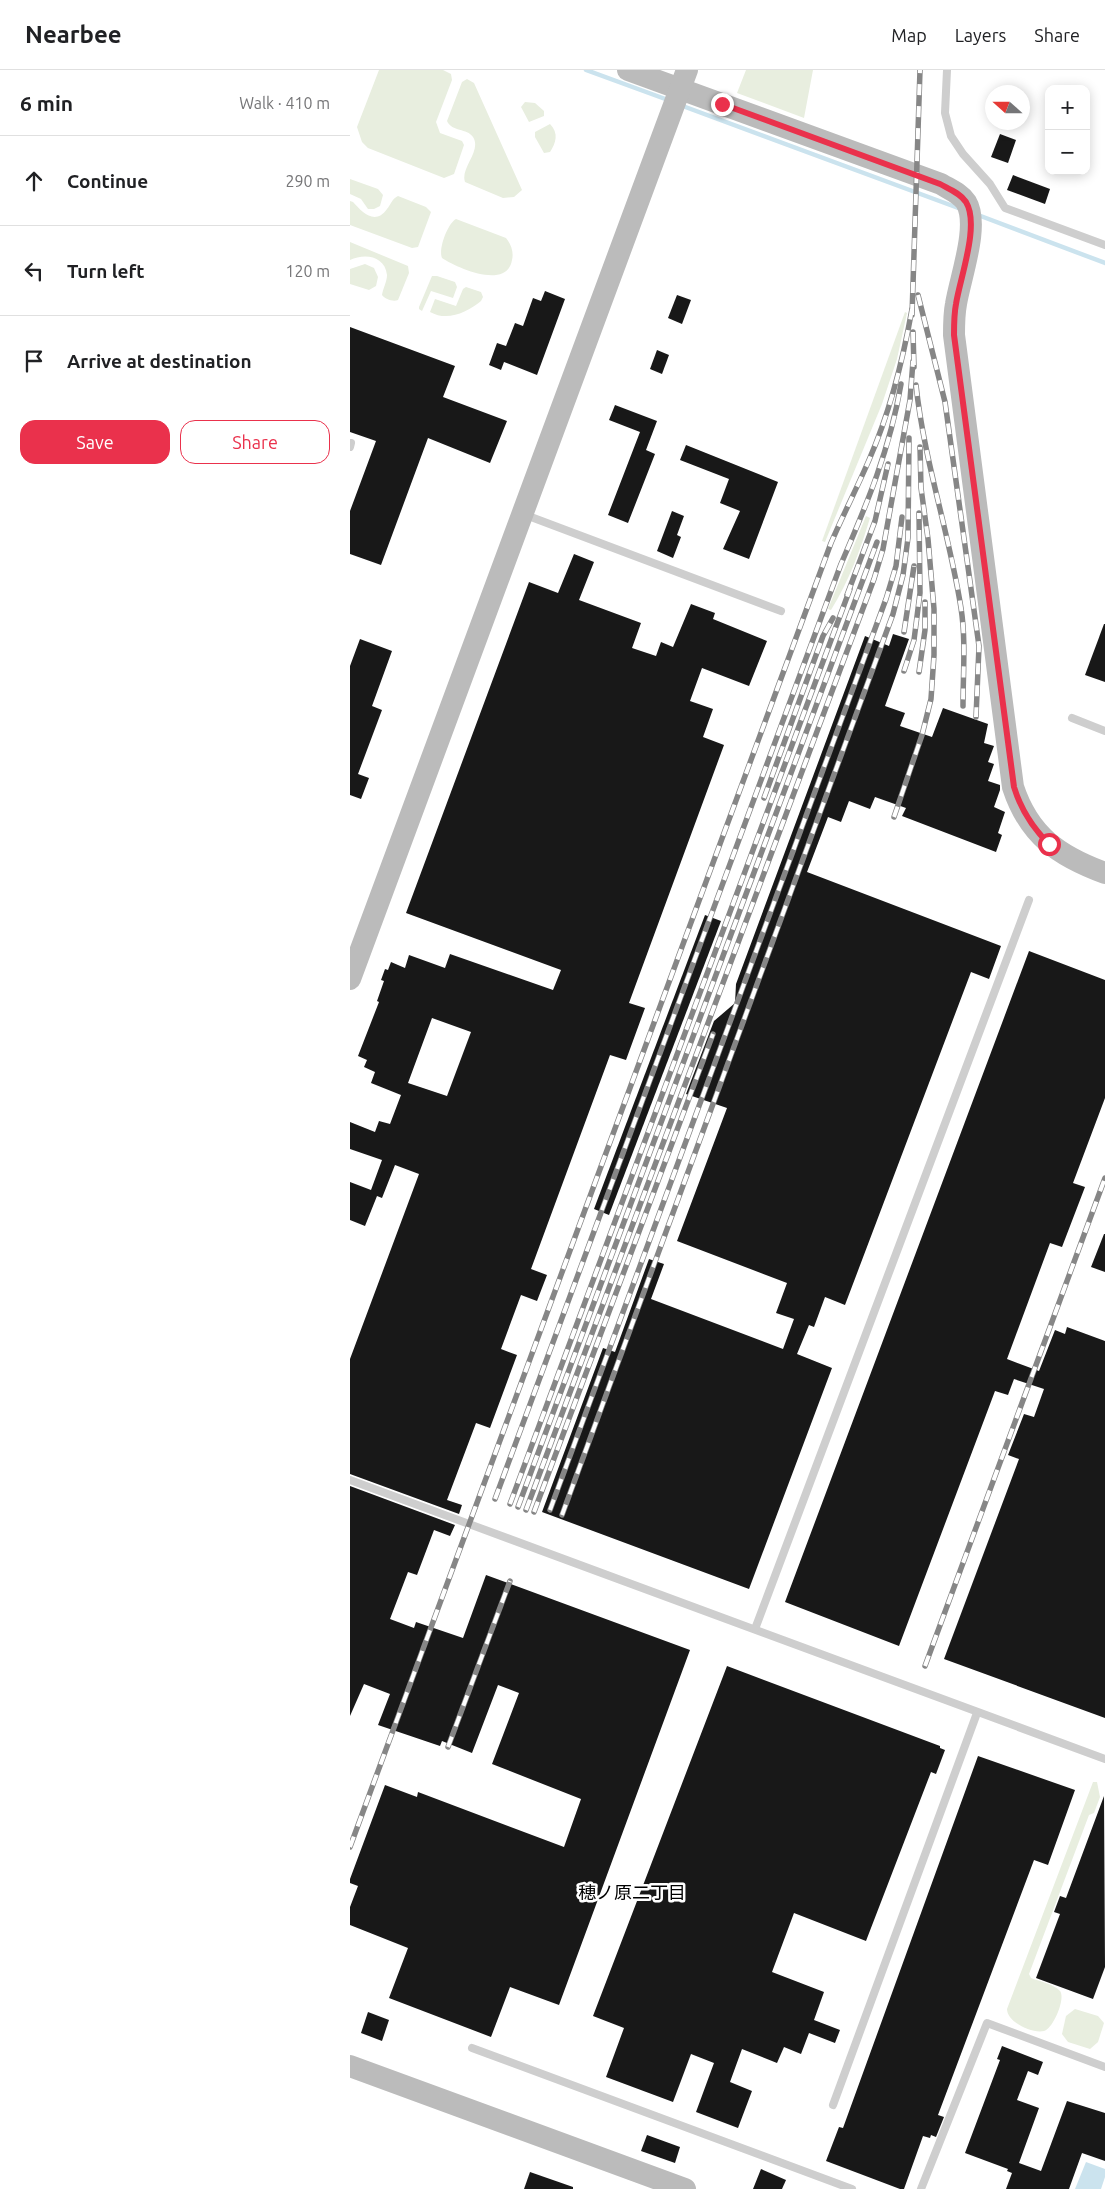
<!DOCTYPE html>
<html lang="en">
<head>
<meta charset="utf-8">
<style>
  :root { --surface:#fff; --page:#f6f6f6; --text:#202124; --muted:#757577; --line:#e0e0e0; --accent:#ea314c }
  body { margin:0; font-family:Ubuntu,"Noto Sans JP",sans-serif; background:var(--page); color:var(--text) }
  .controls { position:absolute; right:15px; top:15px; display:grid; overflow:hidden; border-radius:10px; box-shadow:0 2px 12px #0003 }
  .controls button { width:45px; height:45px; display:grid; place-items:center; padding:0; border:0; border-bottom:1px solid var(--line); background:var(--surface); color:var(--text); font:25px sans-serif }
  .compass { position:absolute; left:635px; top:15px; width:45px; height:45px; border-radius:50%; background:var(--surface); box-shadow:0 2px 12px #0003; rotate:291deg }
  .stop { position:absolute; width:15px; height:15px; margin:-11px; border:4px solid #ea314c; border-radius:50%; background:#fff }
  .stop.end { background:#ea314c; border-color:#fff; box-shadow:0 1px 5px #0008 }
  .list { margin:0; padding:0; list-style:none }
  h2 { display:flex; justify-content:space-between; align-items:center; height:65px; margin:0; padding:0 20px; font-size:21px }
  h2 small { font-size:16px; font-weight:400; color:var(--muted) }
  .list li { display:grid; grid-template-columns:32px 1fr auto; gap:15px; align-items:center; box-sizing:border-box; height:90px; padding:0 20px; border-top:1px solid var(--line) }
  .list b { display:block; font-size:19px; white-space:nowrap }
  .list em { font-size:16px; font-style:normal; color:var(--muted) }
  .actions { display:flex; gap:10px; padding:15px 20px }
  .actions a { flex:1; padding:11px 0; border:1px solid var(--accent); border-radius:15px; text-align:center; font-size:18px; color:var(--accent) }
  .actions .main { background:var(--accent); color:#fff }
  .icon { flex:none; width:28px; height:28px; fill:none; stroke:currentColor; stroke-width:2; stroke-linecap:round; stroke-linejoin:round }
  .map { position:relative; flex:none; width:755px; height:2119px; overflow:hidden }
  header { display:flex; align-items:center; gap:30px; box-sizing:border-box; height:70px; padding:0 25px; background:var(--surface); border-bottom:1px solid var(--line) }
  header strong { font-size:24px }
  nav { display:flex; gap:28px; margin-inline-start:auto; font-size:18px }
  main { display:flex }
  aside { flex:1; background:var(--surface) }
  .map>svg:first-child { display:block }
  .green { fill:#e8eedf }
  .water { fill:#cbe3ee }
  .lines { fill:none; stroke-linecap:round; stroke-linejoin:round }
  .stream { stroke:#cbe3ee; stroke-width:4.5 }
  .building { fill:#181818; fill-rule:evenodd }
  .lane { stroke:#cecece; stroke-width:8 }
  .secondary { stroke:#bbb; stroke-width:22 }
  .rail-casing { stroke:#868686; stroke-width:5.5 }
  .rail { stroke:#fff; stroke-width:4; stroke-dasharray:11; stroke-linecap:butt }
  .route { stroke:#ea314c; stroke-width:6 }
  .labels { text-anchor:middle; stroke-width:5; stroke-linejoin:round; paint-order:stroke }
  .neighbourhood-label { font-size:18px; fill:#000; stroke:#fff }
</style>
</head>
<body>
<header>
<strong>Nearbee</strong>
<nav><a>Map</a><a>Layers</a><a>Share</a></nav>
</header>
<main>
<aside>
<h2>6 min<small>Walk · 410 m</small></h2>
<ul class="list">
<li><svg class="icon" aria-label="ahead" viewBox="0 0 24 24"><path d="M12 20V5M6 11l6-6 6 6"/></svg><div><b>Continue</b></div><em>290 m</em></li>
<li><svg class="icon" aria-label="left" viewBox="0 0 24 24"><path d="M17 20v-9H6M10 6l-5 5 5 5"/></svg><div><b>Turn left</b></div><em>120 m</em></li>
<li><svg class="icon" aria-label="arrive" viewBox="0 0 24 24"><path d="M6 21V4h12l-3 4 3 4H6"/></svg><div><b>Arrive at destination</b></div></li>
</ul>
<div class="actions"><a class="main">Save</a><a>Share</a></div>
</aside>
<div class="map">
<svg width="755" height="2119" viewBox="0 0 755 2119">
  <rect width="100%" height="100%" fill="#fff"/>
  <g class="green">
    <polygon points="29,0 93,0 101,4 102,10 86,52 90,63 112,71 114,75 104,104 94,108 18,78 12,72 7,57"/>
    <polygon points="396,0 463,0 454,48 387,23"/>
    <path d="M117,9L124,13L172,120L164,127L153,128L115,112C110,98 132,81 123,67C117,58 102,62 97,51L112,12Z"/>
    <polygon points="175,32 185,33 194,41 194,46 179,52 171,37"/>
    <path d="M200,54C209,63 206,73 200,82L194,83L185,67V62Z"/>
    <polygon points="0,109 28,119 33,125 30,136 24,139 18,139 11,129 0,124"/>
    <path d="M48,126L76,137L81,142L68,177L62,178L0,155V131L3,132C12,142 25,156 37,139C41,134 42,129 48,126Z"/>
    <path d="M106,149L156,168C161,174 164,182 162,190C157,220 107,198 92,188C88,179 98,153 106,149Z"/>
    <path d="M0,172L58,196L59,203L48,230C43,232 35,229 32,225C33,218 37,212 37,205C35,186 15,183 0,190Z"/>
    <polygon points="15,194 24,198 28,207 26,216 19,220 0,214 0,199"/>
    <polygon points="82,206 87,206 105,212 107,217 103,228 81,221 72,241 69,239 69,237"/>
    <path d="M116,217L131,222L133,227L131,231C117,242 98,252 80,242L85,229L106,236L113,219Z"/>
    <polygon points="555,242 557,243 547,289 532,334 475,472 472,471"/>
    <path d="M516,446L520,448C510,481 499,511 481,540L478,539Z"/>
    <path d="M743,1712H747L750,1727L744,1743L739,1745L679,1904L681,1908C688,1911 704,1914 710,1921C716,1928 703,1959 694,1961C682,1964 657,1952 657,1939Z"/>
    <polygon points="725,1939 748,1946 754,1953 748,1972 740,1979 718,1972 712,1964 716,1946"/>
  </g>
  <polygon class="water" points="736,2092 755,2099 755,2107 751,2119 725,2119"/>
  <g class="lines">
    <g class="stream">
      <polyline points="236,0 318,30"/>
      <polyline points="330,35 611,139"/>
      <polyline points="628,145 755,193"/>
    </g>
  </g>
  <g class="building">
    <polygon points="650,64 666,70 658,93 641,87"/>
    <polygon points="663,105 700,119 695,134 657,120"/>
    <polygon points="195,221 215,229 187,305 154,292 151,300 139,295 147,273 156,276 165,253 173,256 183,228 191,231"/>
    <polygon points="327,225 341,230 332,254 318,248"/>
    <polygon points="0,257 105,296 93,327 157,351 140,393 78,368 31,495 0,484 0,441 26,371 0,362"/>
    <polygon points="307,280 319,285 312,304 300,299"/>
    <polygon points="265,335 307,351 296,380 305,384 278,453 258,445 290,362 259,350"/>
    <polygon points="336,375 428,412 399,489 373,479 390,441 370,433 379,409 330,390"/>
    <polygon points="322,441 334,446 327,465 331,467 323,488 307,481"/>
    <path d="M224,484L244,492L229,530L291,553L282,578L306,586L311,572L323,577L341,534L365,543L363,549L417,571L399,616L352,598L340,631L363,639L353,667L374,675L279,933L295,938L276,990L260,985L181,1199L197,1205L187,1231L171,1225L151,1279L167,1285L140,1358L126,1353L97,1430L112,1435L109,1444L0,1404V1289L69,1104L45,1095L32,1128L27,1126L15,1156L0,1150V1112L21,1120L32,1090L0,1079V1052L25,1062L29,1051L40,1054L51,1025L21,1013L25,1002L14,997L17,990L8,986L29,932L27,931L34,911L31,910L35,899L38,900L41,892L55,898L59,885L95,898L100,884L203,920L211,900L56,843L179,512L208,523ZM82,948L121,962L97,1026L58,1013Z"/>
    <polygon points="754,554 755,554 755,612 735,605"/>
    <polygon points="543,564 559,569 535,636 555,643 550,656 582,667 593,638 638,654 634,673 644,676 638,692 644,694 638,711 650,715 650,720 644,737 655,742 648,763 652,765 646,782 552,746 556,738 525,727 520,739 499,731 491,752 478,747 457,802 651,876 639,909 621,902 495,1235 475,1227 464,1257 459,1255 447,1284 482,1298 399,1519 192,1442 253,1278 265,1282 299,1189 314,1194 301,1229 433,1279 444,1249 426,1243 437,1213 327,1171 377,1038 336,1024 364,951 385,933 386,914 515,566 539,576"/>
    <polygon points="10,569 42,581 22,636 32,640 8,704 19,708 11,729 0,725 0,596"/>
    <polygon points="355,845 371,851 259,1145 244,1139"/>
    <polygon points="679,881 755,910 755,1028 723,1113 735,1117 712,1177 700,1173 657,1289 689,1301 705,1260 715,1264 717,1257 755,1271 755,1648 594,1589 669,1389 658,1385 674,1344 684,1347 694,1319 664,1309 658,1325 645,1321 549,1576 435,1532"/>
    <polygon points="754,1164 755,1164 755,1202 741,1197"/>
    <polygon points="0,1416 105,1455 100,1466 84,1460 67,1505 58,1502 40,1549 64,1558 66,1552 113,1568 136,1505 340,1580 209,1935 160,1917 141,1967 39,1928 58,1878 0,1855 0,1837 8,1816 0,1813 0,1809 35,1715 67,1727 68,1722 214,1777 231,1729 142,1694 169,1623 148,1615 122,1683 92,1671 90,1676 28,1655 40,1624 14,1614 0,1646"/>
    <polygon points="377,1596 590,1676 590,1678 595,1680 586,1704 581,1702 516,1871 444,1843 422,1902 474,1922 464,1950 490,1960 485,1973 459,1963 451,1984 434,1977 427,1993 392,1979 380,2012 402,2021 388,2058 346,2042 364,1993 341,1984 323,2032 256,2007 274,1958 243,1946"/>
    <polygon points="628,1686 725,1720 698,1795 684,1790 588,2045 594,2047 586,2067 581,2065 580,2068 573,2066 554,2119 550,2119 476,2091 489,2057 493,2058"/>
    <polygon points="754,1726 755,1897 743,1929 686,1908 710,1844 704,1842 710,1826 716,1828"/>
    <polygon points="18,1942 39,1950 32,1971 11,1963"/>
    <polygon points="652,1976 693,1992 688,2005 678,2001 667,2030 689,2038 669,2093 691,2101 717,2031 755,2043 755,2091 732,2083 719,2119 656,2119 662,2103 657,2101 658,2099 615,2083 650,1990 647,1989"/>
    <polygon points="297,2065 330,2077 325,2093 291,2081"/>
    <polygon points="411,2099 436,2110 432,2119 403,2119"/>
    <polygon points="180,2102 223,2117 223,2119 174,2119"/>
  </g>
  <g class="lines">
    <g class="lane">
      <polyline points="597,0 595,43 601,66 613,84 640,114 655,138 755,175"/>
      <polyline points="0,377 1,373"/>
      <polyline points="173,444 431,541"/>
      <polyline points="722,648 755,661"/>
      <polyline points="0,1410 755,1689"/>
      <polyline points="405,1559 679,830"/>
      <polyline points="122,1978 502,2119"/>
      <polyline points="483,2035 627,1643"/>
      <polyline points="571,2119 637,1953 755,1997"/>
    </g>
    <g class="secondary">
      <path d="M278,0L591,114C599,119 610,123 616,132C630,155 610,208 606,234C604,244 604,255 604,265L663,717C679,766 709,786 755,803"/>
      <polyline points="0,909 337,0"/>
      <polyline points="0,1996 335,2119"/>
    </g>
    <g class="rail-casing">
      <g id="rail">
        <polyline points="568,225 595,332 629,576 626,647"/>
        <polyline points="562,245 570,0"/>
        <polyline points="563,262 564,297"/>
        <path d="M566,315C574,391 599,462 611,538C616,570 613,604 613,636"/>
        <polyline points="497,525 525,451 538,394"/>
        <polyline points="554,562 564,496"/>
        <polyline points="554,601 564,570 570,523 569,443"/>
        <polyline points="569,602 575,560 575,532"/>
        <polyline points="414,728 473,566 483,548"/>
        <polyline points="544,747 572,665 581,629 584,585 584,539 578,469 571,418 570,377"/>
        <path d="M145,1429L491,494C517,434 540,379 551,314"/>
        <polyline points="160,1434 500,519"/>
        <polyline points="168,1437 527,472"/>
        <polyline points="176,1440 524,509 533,479 560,330 563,291"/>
        <polyline points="200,1440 536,529 546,496 552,447"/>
        <polyline points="184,1442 363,964"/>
        <polyline points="212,1445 543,544 553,505 558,468 559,368"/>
        <polyline points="575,1596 755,1108"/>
        <polyline points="98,1677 160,1511"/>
        <path d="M0,1777L481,473C493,445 507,418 519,390C540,342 553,290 562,239"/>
      </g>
    </g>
    <use href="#rail" class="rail"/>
  </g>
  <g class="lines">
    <path class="route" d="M372,34L590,114C599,119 610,123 616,132C630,155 610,208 606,234C604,244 604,255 604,265L664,717C671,740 682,757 699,774"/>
  </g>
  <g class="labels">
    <g class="neighbourhood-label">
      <text x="282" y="1829">穂ノ原二丁目</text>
    </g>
  </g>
</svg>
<div class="controls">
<button>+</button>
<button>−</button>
</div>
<svg class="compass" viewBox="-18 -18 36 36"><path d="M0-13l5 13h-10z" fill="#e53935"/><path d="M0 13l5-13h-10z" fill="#757577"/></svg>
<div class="stop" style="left:699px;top:774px"></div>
<div class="stop end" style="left:372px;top:34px"></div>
</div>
</main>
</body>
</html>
